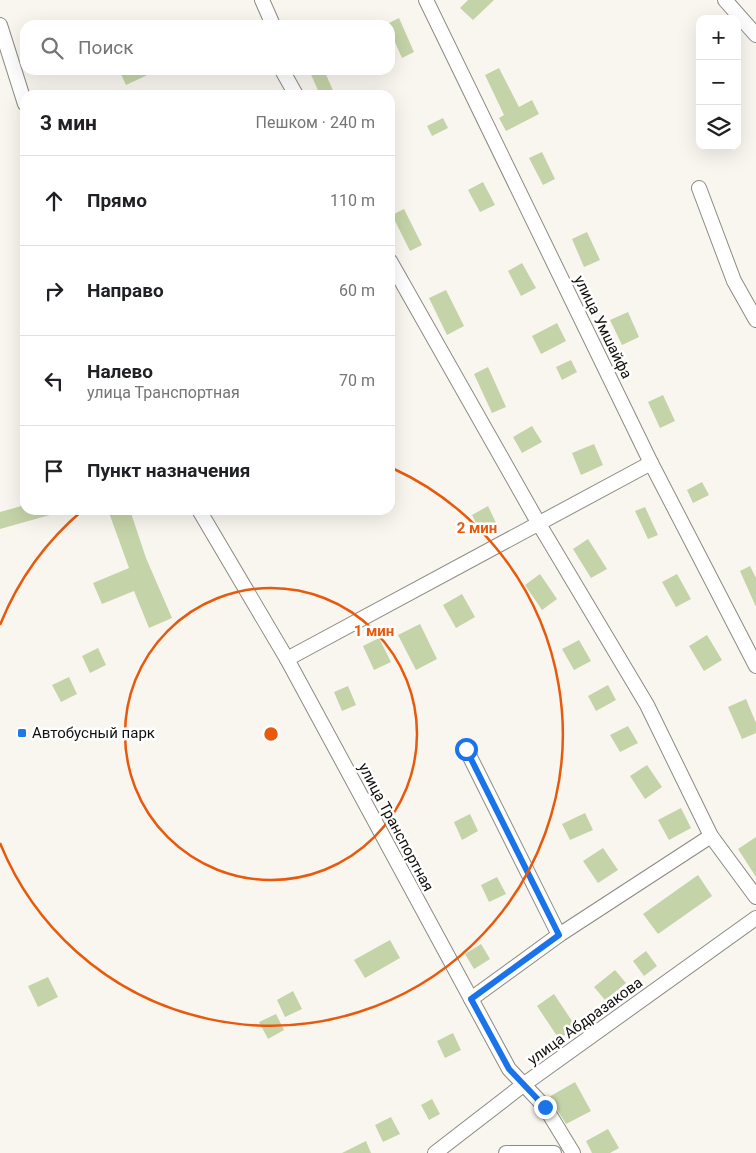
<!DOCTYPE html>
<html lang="ru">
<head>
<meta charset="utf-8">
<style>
  :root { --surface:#fff; --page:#f2f2f2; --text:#202124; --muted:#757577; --line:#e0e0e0 }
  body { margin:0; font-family:Roboto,sans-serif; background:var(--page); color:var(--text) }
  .controls { position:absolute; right:15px; top:15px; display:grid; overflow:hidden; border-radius:10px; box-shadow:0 5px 20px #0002 }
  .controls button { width:45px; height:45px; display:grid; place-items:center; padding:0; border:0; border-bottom:1px solid var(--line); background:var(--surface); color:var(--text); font:25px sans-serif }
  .stop { position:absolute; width:15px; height:15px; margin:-11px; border:4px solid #1a73e8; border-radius:50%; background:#fff }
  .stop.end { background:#1a73e8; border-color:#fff; box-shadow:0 1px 5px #0008 }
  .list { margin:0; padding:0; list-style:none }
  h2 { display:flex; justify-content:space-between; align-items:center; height:65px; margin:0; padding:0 20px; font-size:21px }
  h2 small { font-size:16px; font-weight:400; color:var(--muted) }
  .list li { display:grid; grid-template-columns:32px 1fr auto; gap:15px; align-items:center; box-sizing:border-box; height:90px; padding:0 20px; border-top:1px solid var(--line) }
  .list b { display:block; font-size:19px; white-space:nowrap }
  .list p { margin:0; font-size:16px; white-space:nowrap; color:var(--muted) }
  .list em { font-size:16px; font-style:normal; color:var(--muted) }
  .icon { flex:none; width:28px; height:28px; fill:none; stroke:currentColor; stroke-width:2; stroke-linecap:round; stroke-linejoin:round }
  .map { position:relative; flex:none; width:756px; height:1153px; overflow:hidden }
  .search { position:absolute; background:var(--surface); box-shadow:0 5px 20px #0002; left:20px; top:20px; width:375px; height:55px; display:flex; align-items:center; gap:12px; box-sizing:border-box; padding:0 18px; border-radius:15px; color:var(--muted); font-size:19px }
  .panel { position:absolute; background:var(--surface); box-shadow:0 5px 20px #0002; left:20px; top:90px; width:375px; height:425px; border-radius:15px }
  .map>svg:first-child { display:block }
  .building { fill:#c5d3a8 }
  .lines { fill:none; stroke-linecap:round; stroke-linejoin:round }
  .minor-casing { stroke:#8c8a84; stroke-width:16 }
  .minor { stroke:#fff; stroke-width:14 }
  .route { stroke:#1a73e8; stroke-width:6 }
  .ring { fill:none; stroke:#e8590c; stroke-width:2.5 }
  .poi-dot { fill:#1e7be4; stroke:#fff; stroke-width:2 }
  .labels { text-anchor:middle; stroke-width:5; stroke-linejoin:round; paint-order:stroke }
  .street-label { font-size:15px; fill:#11100e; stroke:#fff }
  .poi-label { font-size:15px; fill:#11100e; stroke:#fff; text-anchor:start }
  .centre { fill:#e8590c; stroke:#fff; stroke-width:2.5 }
  .ring-label { font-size:15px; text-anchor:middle; font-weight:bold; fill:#e8590c; stroke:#fff; stroke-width:5; stroke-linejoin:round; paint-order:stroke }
</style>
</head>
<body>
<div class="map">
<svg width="756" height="1153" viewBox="0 0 756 1153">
  <rect width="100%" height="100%" fill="#f9f6f0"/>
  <g class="building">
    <polygon points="468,0 494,0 473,20 460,8"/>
    <polygon points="399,18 414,52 402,58 390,31 390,25 387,24"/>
    <polygon points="499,68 519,107 532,100 539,114 506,131 499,118 504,115 485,75"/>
    <polygon points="119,70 158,70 126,85"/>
    <polygon points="309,70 324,70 335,95 320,95"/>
    <polygon points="443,118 448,128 432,136 427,126"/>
    <polygon points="542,152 555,179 543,185 529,158"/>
    <polygon points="483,182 495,205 480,212 468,190"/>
    <polygon points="404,209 422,245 410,251 392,215"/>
    <polygon points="587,232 600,260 584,267 572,239"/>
    <polygon points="522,263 536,288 521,296 508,271"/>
    <polygon points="446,290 464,326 447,335 429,298"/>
    <polygon points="628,312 639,337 622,345 610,320"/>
    <polygon points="557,323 566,341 541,354 532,336"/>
    <polygon points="571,360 577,372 562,380 556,367"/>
    <polygon points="488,367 506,407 492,413 474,374"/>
    <polygon points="663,395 675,421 660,428 648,402"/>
    <polygon points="532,426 542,442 522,453 513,437"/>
    <polygon points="594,444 603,465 581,475 572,453"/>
    <polygon points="702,482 709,495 693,503 687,490"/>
    <polygon points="25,505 25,510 56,510 57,513 0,529 0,512"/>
    <polygon points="488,506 498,527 482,535 472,515"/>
    <polygon points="645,507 658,535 648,539 635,511"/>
    <polygon points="108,510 130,510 146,558 172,618 149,628 134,591 102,604 93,583 129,568"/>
    <polygon points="588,539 607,569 591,578 573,549"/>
    <polygon points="750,566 756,578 756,607 740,571"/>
    <polygon points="540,574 557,599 542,610 525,585"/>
    <polygon points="677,574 691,599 676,607 662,582"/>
    <polygon points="462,594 475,617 456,628 443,605"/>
    <polygon points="420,624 437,659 416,670 398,635"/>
    <polygon points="707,635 722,660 704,671 689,646"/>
    <polygon points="379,638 391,662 374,670 363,646"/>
    <polygon points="579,640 591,661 574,670 562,649"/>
    <polygon points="98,648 106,665 90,673 82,656"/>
    <polygon points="69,677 77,694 61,702 52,685"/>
    <polygon points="608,685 616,700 596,711 588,696"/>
    <polygon points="348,686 356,705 342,711 334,692"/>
    <polygon points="746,699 756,723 756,733 742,739 728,707"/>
    <polygon points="628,726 638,743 620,752 610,735"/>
    <polygon points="647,765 662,787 645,799 630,776"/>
    <polygon points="681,808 691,828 669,840 658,820"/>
    <polygon points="585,813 593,830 570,840 562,824"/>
    <polygon points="470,814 478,831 462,840 454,822"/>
    <polygon points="756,837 756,877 738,849"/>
    <polygon points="603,848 618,870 598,883 583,861"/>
    <polygon points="698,875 712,896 658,934 643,914"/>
    <polygon points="497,877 506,894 489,902 481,885"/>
    <polygon points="390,940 400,958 365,978 354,960"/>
    <polygon points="481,944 490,959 474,969 465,954"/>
    <polygon points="646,951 657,966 644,976 633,961"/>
    <polygon points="615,970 626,983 605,1000 594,987"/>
    <polygon points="48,977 58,997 38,1007 28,986"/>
    <polygon points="293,991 302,1009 285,1017 277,1000"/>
    <polygon points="554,994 576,1027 559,1039 537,1006"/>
    <polygon points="276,1014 284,1030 268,1039 259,1022"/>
    <polygon points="453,1033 461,1050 445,1058 437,1041"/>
    <polygon points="575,1082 591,1111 566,1124 549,1097"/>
    <polygon points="432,1099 440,1114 429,1120 421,1105"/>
    <polygon points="391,1117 400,1134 383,1142 375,1125"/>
    <polygon points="608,1129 619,1148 610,1153 592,1153 586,1141"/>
    <polygon points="366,1141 371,1153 342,1153"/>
  </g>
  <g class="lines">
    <g class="minor-casing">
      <g id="minor">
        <polyline points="262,0 273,25"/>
        <polyline points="426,0 651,463 756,666"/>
        <polyline points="725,0 756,35"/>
        <polyline points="0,25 25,104"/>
        <polyline points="282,70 296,95"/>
        <polyline points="699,188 734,281 756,320"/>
        <polyline points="390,261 539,524 647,705 711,836 756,897"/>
        <polyline points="199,510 287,659 509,1069 545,1107 573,1153"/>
        <polyline points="287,659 651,463"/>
        <polyline points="466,749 559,935"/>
        <polyline points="471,999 559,935 711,836"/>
        <polyline points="435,1153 523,1085 756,918"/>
        <polyline points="506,1153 554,1153"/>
      </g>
    </g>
    <use href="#minor" class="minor"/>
  </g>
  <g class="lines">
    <polyline class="route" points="466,749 559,935 471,999 509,1069 545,1107"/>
  </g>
  <g class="ring">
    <circle cx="271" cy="734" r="146"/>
    <path d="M0 625A292 292 0 0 1 83 510M392 468A292 292 0 1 1 0 843"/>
  </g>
  <rect class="poi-dot" x="17" y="728" width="10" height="10" rx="2.5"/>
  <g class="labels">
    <g class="street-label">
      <text transform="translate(603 327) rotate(64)" y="5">улица Умшайфа</text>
      <text transform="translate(396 827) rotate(62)" y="5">улица Транспортная</text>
      <text transform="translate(585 1021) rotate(-36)" y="5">улица Абдразакова</text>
    </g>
    <g class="poi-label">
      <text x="32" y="738">Автобусный парк</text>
    </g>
  </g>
  <circle cx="271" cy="734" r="8" class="centre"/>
  <g class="ring-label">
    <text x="477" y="533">2 мин</text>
    <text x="374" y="636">1 мин</text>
  </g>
</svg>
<div class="controls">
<button>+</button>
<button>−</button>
<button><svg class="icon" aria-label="layers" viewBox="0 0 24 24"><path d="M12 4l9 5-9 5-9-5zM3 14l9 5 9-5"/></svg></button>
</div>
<div class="stop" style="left:466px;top:749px"></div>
<div class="stop end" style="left:545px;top:1107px"></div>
<div class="search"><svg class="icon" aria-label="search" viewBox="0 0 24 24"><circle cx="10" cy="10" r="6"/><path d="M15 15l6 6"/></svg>Поиск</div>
<section class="panel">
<h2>3 мин<small>Пешком · 240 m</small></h2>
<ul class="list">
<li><svg class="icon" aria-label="ahead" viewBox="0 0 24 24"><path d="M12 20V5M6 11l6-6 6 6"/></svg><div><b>Прямо</b></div><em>110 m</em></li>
<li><svg class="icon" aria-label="right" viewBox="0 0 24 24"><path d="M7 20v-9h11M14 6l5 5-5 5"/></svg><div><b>Направо</b></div><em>60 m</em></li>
<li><svg class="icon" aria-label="left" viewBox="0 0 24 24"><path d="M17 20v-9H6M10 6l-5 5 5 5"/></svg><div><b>Налево</b><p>улица Транспортная</p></div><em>70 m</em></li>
<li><svg class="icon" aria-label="arrive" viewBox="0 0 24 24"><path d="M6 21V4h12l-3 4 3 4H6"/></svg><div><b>Пункт назначения</b></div></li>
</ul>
</section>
</div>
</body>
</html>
